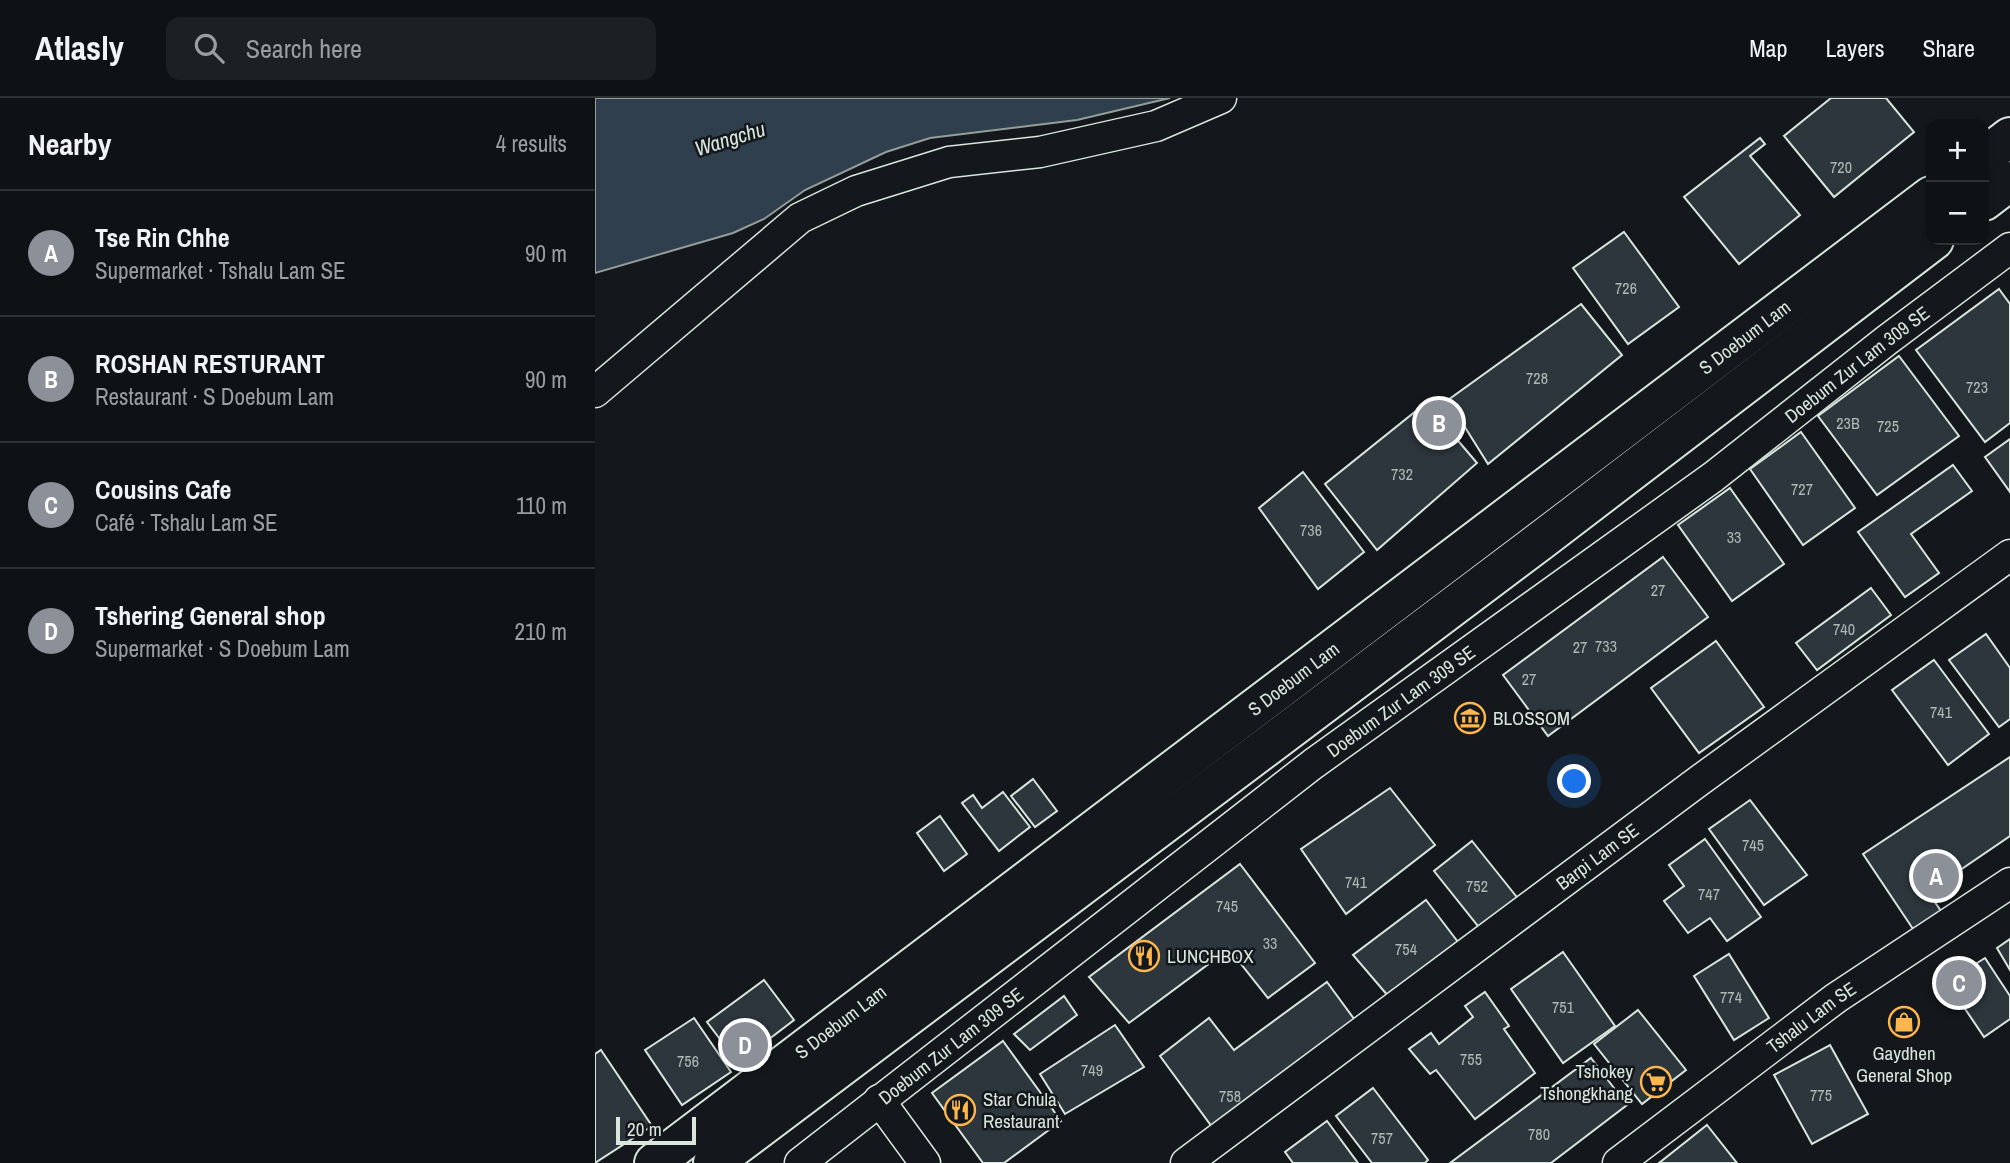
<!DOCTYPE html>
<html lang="en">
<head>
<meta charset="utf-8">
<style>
  :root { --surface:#0f1215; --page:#1d2022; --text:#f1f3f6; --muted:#9b9ea0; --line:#2f3234; --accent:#8c9099 }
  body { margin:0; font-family:"Archivo Narrow",sans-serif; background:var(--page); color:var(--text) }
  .controls { position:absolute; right:21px; top:21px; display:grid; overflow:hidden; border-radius:14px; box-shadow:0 2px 5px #0004 }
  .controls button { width:63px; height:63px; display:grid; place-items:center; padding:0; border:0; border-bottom:2px solid var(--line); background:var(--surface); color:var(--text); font:35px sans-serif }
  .scale { position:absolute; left:21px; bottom:18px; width:80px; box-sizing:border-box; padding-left:7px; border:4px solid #d8e6dc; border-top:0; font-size:19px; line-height:24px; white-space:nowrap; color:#d8e6dc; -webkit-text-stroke:5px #14181c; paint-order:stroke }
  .you { position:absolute; left:980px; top:684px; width:24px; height:24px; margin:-18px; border:5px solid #fff; border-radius:50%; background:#1a73e8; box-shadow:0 0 0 10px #1a73e833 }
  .badge { display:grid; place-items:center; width:46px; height:46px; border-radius:50%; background:var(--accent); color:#fff; font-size:23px; font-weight:700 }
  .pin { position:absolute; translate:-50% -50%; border:4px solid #fff; box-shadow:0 2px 7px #0006 }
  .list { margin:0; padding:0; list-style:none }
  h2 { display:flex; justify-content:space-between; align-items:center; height:91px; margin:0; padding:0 28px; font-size:30px }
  h2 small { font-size:23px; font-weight:400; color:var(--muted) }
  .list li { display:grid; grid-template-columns:46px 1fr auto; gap:21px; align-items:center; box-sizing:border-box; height:126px; padding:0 28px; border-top:2px solid var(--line) }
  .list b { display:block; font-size:26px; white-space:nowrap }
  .list p { margin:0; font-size:23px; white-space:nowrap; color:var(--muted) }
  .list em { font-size:23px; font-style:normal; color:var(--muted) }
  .icon { flex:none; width:38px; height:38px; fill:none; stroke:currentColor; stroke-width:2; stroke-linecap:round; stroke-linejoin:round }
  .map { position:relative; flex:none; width:1415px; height:1065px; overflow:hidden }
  header { display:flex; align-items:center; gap:42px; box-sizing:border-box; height:98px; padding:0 35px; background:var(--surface); border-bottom:2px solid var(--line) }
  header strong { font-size:33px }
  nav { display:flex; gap:38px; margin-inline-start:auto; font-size:24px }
  .search { width:490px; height:63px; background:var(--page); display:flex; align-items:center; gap:18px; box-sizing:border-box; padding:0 24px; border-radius:14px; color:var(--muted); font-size:26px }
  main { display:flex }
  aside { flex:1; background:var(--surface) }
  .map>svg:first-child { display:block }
  .water { fill:#2f3f4d; stroke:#939e99; stroke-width:2 }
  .building { fill:#2c363c; stroke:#d8e6dc; stroke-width:2 }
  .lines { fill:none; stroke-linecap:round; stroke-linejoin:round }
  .minor-casing { stroke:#d8e6dc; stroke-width:33 }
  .highway-casing { stroke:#d8e6dc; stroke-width:42 }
  .minor { stroke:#14181c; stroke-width:30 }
  .highway { stroke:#14181c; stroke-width:38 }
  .labels { text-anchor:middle; stroke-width:5; stroke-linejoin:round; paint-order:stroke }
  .number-label { font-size:16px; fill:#adbab4 }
  .street-label { font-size:19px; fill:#d8e6dc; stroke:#14181c }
  .poi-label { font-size:19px; fill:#d8e6dc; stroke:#14181c; text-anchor:start }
  .water-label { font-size:21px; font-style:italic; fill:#d8e6dc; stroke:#14181c }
</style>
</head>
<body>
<header>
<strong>Atlasly</strong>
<div class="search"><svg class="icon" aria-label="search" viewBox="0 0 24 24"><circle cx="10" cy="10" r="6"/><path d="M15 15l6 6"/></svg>Search here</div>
<nav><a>Map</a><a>Layers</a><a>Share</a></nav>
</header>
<main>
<aside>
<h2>Nearby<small>4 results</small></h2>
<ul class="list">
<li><span class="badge">A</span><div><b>Tse Rin Chhe</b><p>Supermarket · Tshalu Lam SE</p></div><em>90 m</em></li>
<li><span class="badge">B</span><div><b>ROSHAN RESTURANT</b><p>Restaurant · S Doebum Lam</p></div><em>90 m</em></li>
<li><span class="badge">C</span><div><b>Cousins Cafe</b><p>Café · Tshalu Lam SE</p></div><em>110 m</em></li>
<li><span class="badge">D</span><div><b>Tshering General shop</b><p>Supermarket · S Doebum Lam</p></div><em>210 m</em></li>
</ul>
</aside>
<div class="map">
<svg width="1415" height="1065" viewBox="0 0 1415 1065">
  <rect width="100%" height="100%" fill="#14181c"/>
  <polygon class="water" points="0,0 575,0 482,22 335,40 291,54 210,92 169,121 138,135 0,175"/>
  <g class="building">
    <polygon points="1236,0 1291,0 1319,34 1239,99 1189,38"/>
    <polygon points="1165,40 1170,46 1155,58 1205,117 1144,166 1089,99"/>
    <polygon points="1029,134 1084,209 1033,246 978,170"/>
    <polygon points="1404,191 1415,206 1415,325 1390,344 1321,252"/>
    <polygon points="986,206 1027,257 893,366 853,302"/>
    <polygon points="1304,258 1364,338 1282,397 1223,318"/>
    <polygon points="831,305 882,365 782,452 730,386"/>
    <polygon points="1206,334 1260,410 1208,447 1155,371"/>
    <polygon points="1415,341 1415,394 1390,359"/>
    <polygon points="1358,367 1377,393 1316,436 1344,475 1310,499 1263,434"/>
    <polygon points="708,374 769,454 723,491 664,410"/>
    <polygon points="1135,390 1189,466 1137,503 1083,427"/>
    <polygon points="1068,459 1113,519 953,638 908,577"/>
    <polygon points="1276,490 1296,517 1222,572 1201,545"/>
    <polygon points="1391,536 1415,570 1415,621 1404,629 1354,562"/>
    <polygon points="1121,543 1169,609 1104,655 1056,590"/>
    <polygon points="1339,562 1394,636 1353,667 1297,592"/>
    <polygon points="1415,659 1415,738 1333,794 1348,816 1320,834 1268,756"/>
    <polygon points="438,681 462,713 440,729 416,698"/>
    <polygon points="795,690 840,747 751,816 706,751"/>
    <polygon points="408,694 435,729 404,753 367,705 378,697 387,710"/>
    <polygon points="1155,702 1212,777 1169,807 1114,731"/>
    <polygon points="345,718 372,756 349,773 322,735"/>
    <polygon points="1110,741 1166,819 1132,843 1115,820 1093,835 1069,803 1089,788 1074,767"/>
    <polygon points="877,743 925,803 887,833 839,773"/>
    <polygon points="645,766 720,865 673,900 634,851 534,925 494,879"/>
    <polygon points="831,802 863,844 794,899 758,857"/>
    <polygon points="1415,841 1415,872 1402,850"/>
    <polygon points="968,854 1020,928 968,965 916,891"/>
    <polygon points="1134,856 1174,920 1139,942 1099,878"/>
    <polygon points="1390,860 1415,898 1415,921 1389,939 1352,884"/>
    <polygon points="169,882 199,922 143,965 112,924"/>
    <polygon points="732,884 765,929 623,1037 565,958 614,920 639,952"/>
    <polygon points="890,894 914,928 909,931 940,975 880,1021 841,972 835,976 814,951 836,935 844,946 878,919 870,908"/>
    <polygon points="469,898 482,917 435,952 419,936"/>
    <polygon points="1043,912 1091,972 1047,1006 999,946"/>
    <polygon points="99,920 136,974 87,1007 50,952"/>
    <polygon points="520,927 549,969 470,1016 445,976"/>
    <polygon points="408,943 466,1023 409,1065 388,1065 337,995"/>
    <polygon points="1235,947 1273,1016 1217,1046 1179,977"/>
    <polygon points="6,952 57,1028 0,1065 0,956"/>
    <polygon points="996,960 1032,1007 956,1065 855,1065"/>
    <polygon points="778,990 833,1062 830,1065 777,1065 741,1018"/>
    <polygon points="732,1023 763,1065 698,1065 690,1054"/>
    <polygon points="1112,1027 1142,1065 1064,1065"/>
  </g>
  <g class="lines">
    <g class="minor-casing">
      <g id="minor">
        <polyline points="0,294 205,120 261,93 354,64 445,54 561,28 626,0"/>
        <polyline points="284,1002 330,1065"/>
        <path id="s1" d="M205,1065L718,666L1118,379L1292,242L1415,150"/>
        <path id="s2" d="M591,1065L1105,682L1415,457"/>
        <path id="s3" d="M1023,1065L1241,900L1415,785"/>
      </g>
    </g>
    <g class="highway-casing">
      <g id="highway">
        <polyline points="1389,59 1415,39"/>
        <polyline points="1389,103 1415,83"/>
        <path id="s4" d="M59,1065L1336,98"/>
        <polyline points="118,1065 945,443 1339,142"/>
      </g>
    </g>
    <use href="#minor" class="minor"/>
    <use href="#highway" class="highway"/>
  </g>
  <defs>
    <g id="museum-ring" transform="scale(1.575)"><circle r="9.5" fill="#14181c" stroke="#ffb74d" stroke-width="1.5"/><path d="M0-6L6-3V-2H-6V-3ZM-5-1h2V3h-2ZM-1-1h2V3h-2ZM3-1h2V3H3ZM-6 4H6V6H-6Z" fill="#ffb74d"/></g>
    <g id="restaurant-ring" transform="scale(1.575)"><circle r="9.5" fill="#14181c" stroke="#ffb74d" stroke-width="1.5"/><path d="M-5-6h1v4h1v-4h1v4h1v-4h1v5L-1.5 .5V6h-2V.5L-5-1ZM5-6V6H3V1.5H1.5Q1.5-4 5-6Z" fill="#ffb74d"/></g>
    <g id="shop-ring" transform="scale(1.575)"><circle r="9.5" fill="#14181c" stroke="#ffb74d" stroke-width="1.5"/><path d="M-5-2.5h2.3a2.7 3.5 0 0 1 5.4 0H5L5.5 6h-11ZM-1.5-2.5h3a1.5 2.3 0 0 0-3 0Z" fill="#ffb74d"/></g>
    <g id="supermarket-ring" transform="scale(1.575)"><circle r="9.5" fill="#14181c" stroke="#ffb74d" stroke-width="1.5"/><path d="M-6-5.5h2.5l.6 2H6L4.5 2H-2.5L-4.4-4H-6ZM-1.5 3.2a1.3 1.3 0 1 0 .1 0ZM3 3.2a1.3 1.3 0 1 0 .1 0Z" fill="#ffb74d"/></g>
  </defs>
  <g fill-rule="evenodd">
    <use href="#museum-ring" x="875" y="620"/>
    <use href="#restaurant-ring" x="549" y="858"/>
    <use href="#shop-ring" x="1309" y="924"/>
    <use href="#supermarket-ring" x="1061" y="984"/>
    <use href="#restaurant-ring" x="365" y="1012"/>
  </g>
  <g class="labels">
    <g class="number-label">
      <text x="1246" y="75">720</text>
      <text x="1031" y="196">726</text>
      <text x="942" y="286">728</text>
      <text x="1382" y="295">723</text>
      <text x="1253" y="331">23B</text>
      <text x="1293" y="334">725</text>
      <text x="807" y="382">732</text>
      <text x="1207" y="397">727</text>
      <text x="716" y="438">736</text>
      <text x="1139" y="445">33</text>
      <text x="1063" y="498">27</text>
      <text x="1249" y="537">740</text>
      <text x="1011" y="554">733</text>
      <text x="985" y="555">27</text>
      <text x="934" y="587">27</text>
      <text x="1346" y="620">741</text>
      <text x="1158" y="753">745</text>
      <text x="761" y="790">741</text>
      <text x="882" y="794">752</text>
      <text x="1114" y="802">747</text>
      <text x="632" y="814">745</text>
      <text x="675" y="851">33</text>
      <text x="811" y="857">754</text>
      <text x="1136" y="905">774</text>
      <text x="968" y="915">751</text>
      <text x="876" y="967">755</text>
      <text x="93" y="969">756</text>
      <text x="497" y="978">749</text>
      <text x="1226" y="1003">775</text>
      <text x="635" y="1004">758</text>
      <text x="944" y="1042">780</text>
      <text x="787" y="1046">757</text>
    </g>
    <g class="street-label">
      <text dy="7" stroke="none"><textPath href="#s4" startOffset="1368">S Doebum Lam</textPath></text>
      <text dy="7" stroke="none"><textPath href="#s1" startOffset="1325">Doebum Zur Lam 309 SE</textPath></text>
      <text dy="7" stroke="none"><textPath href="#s4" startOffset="802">S Doebum Lam</textPath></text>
      <text dy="7" stroke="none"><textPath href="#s1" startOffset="758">Doebum Zur Lam 309 SE</textPath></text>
      <text dy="7" stroke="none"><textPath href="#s2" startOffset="513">Barpi Lam SE</textPath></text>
      <text dy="7" stroke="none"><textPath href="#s3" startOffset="242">Tshalu Lam SE</textPath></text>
      <text dy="7" stroke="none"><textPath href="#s4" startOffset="234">S Doebum Lam</textPath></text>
      <text dy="7" stroke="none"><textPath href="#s1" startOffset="191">Doebum Zur Lam 309 SE</textPath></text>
    </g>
    <g class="poi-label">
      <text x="898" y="627">BLOSSOM</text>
      <text x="572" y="865">LUNCHBOX</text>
      <text x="1309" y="962" text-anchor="middle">Gaydhen<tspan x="1309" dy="22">General Shop</tspan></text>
      <text x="1038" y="980" text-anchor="end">Tshokey<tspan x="1038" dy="22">Tshongkhang</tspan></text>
      <text x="388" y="1008">Star Chula<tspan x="388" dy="22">Restaurant</tspan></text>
    </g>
    <g class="water-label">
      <text transform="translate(135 41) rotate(-17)" y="7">Wangchu</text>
    </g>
  </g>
</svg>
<div class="controls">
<button>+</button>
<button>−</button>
</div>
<div class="scale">20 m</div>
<div class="you"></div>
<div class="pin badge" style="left:1341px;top:778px">A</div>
<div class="pin badge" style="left:844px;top:325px">B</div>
<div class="pin badge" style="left:1364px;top:885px">C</div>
<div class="pin badge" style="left:150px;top:947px">D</div>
</div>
</main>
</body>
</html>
